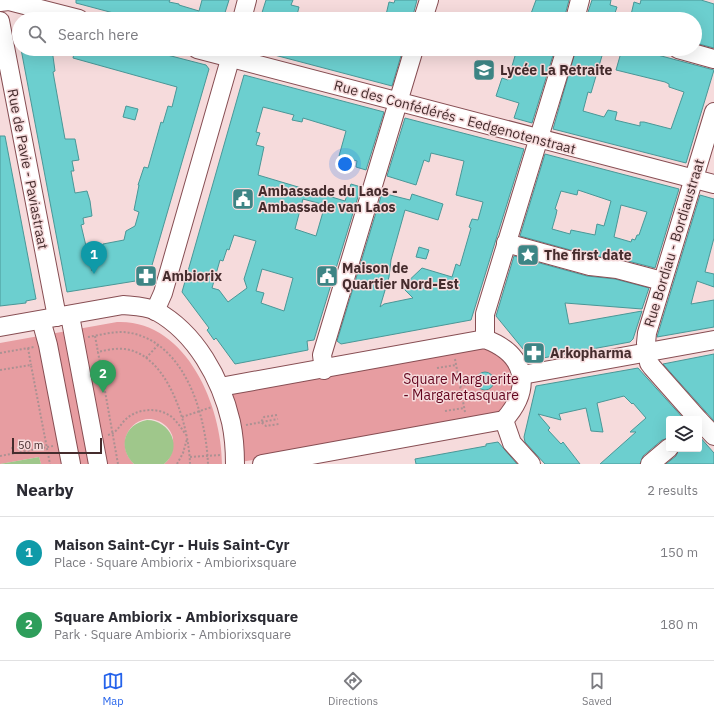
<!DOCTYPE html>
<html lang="en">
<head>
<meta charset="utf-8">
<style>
  :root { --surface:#fff; --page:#f7f7f7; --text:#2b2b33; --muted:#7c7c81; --line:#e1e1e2; --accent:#2563eb }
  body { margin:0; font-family:"IBM Plex Sans",sans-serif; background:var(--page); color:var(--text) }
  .controls { position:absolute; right:12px; bottom:12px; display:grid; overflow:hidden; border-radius:4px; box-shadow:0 4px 16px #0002 }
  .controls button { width:36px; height:36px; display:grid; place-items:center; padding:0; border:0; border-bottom:1px solid var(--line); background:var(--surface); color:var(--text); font:20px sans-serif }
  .scale { position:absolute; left:12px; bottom:10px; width:90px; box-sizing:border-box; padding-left:4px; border:2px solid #452c2d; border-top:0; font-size:11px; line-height:14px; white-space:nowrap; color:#452c2d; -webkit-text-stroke:3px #f6dbdc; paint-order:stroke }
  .you { position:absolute; left:345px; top:164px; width:14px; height:14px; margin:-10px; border:3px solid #fff; border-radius:50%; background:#1a73e8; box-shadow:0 0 0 6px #1a73e833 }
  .badge { display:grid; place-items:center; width:26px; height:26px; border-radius:50%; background:var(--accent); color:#fff; font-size:13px; font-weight:700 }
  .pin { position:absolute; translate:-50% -33px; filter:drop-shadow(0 1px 2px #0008) }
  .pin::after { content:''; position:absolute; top:21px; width:14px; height:12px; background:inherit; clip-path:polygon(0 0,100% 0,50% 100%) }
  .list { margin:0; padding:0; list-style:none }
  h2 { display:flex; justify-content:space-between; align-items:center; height:52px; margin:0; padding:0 16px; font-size:17px }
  h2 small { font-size:13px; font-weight:400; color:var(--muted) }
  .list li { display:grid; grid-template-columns:26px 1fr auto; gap:12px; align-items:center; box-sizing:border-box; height:72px; padding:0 16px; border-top:1px solid var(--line) }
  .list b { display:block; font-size:15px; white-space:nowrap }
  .list p { margin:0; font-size:13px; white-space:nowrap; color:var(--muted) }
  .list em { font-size:13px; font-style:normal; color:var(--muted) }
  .icon { flex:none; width:22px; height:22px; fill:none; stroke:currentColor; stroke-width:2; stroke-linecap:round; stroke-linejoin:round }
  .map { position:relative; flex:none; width:714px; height:464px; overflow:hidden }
  .search { position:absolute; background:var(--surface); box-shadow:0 4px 16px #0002; left:12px; right:12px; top:12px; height:44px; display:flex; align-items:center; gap:10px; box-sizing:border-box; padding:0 14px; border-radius:22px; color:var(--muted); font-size:15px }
  .sheet { height:196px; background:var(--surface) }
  nav { display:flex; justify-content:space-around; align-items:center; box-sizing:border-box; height:56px; border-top:1px solid var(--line); background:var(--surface); font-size:11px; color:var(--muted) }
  nav a { display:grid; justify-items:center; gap:2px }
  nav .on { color:var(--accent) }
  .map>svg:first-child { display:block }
  .green { fill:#e79da1 }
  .water { fill:#9fc78b }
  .building { fill:#6ccfcf; stroke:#4a9797; fill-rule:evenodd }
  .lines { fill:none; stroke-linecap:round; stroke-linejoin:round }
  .minor-casing { stroke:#874e53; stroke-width:20 }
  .path { stroke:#ab9192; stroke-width:2; stroke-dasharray:2 2; stroke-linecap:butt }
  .minor { stroke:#fff; stroke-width:18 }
  .labels { text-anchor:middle; stroke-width:3; stroke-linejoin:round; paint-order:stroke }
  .poi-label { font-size:14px; font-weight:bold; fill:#452c2d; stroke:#f6dbdc; text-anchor:start }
  .street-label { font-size:14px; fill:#452c2d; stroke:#f6dbdc }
  .park-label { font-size:14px; fill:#63051e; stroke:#f6dbdc }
</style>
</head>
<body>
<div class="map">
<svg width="714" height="464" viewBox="0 0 714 464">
  <rect width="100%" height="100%" fill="#f6dbdc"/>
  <g class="green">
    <path d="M117,322C186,319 222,406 222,464H164C171,458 173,452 173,443C174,436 170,430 166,426C141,404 109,439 134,464H41L39,457L0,464V343Z"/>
    <path d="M481,348C499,352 520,371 512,391C510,398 505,405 502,411L357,443L240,462L226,392Z"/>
  </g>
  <g class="water">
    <path d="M147,420C170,420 184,448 164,464H134C117,448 124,424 147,420Z"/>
    <polygon points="39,457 41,464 0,464"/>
  </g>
  <g class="building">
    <polygon points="76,0 170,0 169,2 179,4 179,5 199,11 202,0 229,0 223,19 136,19 76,3"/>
    <polygon points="266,0 293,0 291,5 299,7 296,19 260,19"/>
    <polygon points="395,0 417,0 412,19 385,19 389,2 394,3"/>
    <polygon points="536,0 569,0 564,19 529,19"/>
    <polygon points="592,0 611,0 610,5 617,7 613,19 605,19 587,15"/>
    <polygon points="641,0 701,0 714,4 714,48 695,43 695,19 630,19 634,2 640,4"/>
    <polygon points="21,49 52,49 55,71 53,72 65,139 75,139 79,160 72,161 74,171 71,171 75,193 87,191 90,201 92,216 83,218 84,224 81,225 92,271 103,244 124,240 126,231 135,226 139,212 134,210 139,185 138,185 144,167 148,168 161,122 163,123 168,106 172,107 177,87 73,58 75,49 144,49 206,65 209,69 148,279 67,292"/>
    <polygon points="263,49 403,49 392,86 263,52"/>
    <polygon points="517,49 555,49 532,123 514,118 519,103 496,96 502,78 508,80"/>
    <polygon points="576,49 604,49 591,93 588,92 583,111 604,117 608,110 617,112 615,120 640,126 640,122 644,122 671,129 684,92 669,87 669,84 665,82 616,70 622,49 635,49 714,70 686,163 553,129"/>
    <path d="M244,75L384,112L366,170L356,167L357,161L339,156L346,131L303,118L302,122L292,120L294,115L263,107L256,132L260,133L256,145L264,147L258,175L345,201L351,184L361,187L314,340L307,341L308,350L235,364L216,338L214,340L207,330L209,328L182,292ZM303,199L325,205L316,236L295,229ZM234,235L256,241L244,279L247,288L228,302L219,290L212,288L220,260L223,261L227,249L229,250ZM262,269L293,278L284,311L261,303L264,293L256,291Z"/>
    <polygon points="126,106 138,109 135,120 123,117"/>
    <polygon points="405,118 524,149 471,320 341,344 337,341 382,193 410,200 412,194 443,204 438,220 405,210 391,260 389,277 380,307 384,304 413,298 402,287 422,268 452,277 456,264 460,266 471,228 469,227 472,219 478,220 483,202 456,195 464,161 431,153 429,162 424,160 416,185 387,176"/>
    <polygon points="0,136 5,136 36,299 26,301 26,303 0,306"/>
    <path d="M545,154L679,189L655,268L620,259L592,256L520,236ZM578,190L611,201L604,226L597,224L595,235L571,230L570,234L552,229L556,215L557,210L555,209L561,191L577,195ZM621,205L647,212L639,235H637L635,240L632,239L631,242L614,237Z"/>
    <polygon points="700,195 714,199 714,238 705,272 714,274 714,287 697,281 691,304 714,300 714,327 657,337"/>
    <polygon points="419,247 429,250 426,259 416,257"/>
    <polygon points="514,256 587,276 615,279 649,288 642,309 565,303 569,324 642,311 633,339 630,342 532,360 496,316"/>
    <polygon points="714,354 714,421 663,364"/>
    <polygon points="638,368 684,419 669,419 669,438 662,440 643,456 640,464 600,464 636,432 630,432 646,418 633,403 632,404 624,396 597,403 603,432 591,431 586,408 559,414 561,420 538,414 550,428 548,430 561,444 563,442 580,464 545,464 525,442 524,437 536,386"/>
    <circle cx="485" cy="381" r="9"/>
    <polygon points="699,436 714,453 714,464 666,464 676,456 679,449 699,449"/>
    <polygon points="498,442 517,464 416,464 415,459 486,446 486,444"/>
  </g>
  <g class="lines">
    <g class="minor-casing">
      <g id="minor">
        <polyline points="0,2 9,1 79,19"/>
        <polyline points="242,19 247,0"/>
        <polyline points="423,19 429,0"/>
        <polyline points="575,19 580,0"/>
        <polyline points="0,21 57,317"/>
        <polyline points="197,49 714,184"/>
        <polyline points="678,49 714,59"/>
        <polyline points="506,243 590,266 617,269 662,281"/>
        <polyline points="155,311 163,293 233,49"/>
        <polyline points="71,321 98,464"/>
        <path d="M0,327L123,305C133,306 146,306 156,311C196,333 221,379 231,422C234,436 235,450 235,464"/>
        <polyline points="43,327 48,345 71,464"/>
        <polyline points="485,339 485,314 566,49"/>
        <polyline points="324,370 322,355 414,49"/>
        <polyline points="522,375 714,340"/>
        <path d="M220,387L485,339C526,354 533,388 504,420L262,464"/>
        <polyline points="698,419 652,367 649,363 646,343 647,333 714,112"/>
        <polyline points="504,420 512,443 531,464"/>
        <polyline points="699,420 714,436"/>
        <polyline points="650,464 669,448"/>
      </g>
    </g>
    <g class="path">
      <polyline points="95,336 98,352"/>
      <path d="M88,337C101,335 117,330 131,333C186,344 206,416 208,464"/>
      <polyline points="28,348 31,365"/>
      <polyline points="0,353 34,347"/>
      <polyline points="146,358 158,345"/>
      <polyline points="455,359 465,412"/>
      <polyline points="437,368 456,365"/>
      <polyline points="0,370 31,365 50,464"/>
      <polyline points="460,386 476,383"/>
      <polyline points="445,411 464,408"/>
      <polyline points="277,415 264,417 261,422 266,426 279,424"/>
      <polyline points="182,417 212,407"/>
      <polyline points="246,425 278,419"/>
      <path d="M108,435C116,433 119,427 124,421C136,408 159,406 173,418C178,423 182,429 186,435"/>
      <polyline points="12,447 13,453"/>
      <polyline points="0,456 53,446"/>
      <polyline points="190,457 220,455"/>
      <path d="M118,464L98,352C106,350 116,348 125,349C169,355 189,427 190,464"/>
      <polyline points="177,464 183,453 187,439"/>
    </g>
    <use href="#minor" class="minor"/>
  </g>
  <defs>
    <g id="school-square" transform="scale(1.15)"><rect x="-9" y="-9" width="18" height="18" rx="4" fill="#3d8585" stroke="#f6dbdc"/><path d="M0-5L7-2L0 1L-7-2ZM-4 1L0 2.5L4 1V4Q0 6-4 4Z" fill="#fff"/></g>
    <g id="civic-square" transform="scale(1.15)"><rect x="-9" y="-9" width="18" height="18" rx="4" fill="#3d8585" stroke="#f6dbdc"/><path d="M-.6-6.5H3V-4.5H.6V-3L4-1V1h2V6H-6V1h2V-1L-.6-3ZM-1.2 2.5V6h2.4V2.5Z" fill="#fff"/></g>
    <g id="sight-square" transform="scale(1.15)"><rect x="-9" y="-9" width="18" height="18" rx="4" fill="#3d8585" stroke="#f6dbdc"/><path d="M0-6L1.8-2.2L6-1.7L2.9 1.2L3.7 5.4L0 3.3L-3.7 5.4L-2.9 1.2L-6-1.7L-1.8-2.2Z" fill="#fff"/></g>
    <g id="pharmacy-square" transform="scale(1.15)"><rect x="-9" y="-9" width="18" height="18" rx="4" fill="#3d8585" stroke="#f6dbdc"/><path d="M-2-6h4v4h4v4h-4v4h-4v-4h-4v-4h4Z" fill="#fff"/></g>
  </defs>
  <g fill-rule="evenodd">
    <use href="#school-square" x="484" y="70"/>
    <use href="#civic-square" x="243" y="199"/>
    <use href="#sight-square" x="528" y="255"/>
    <use href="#pharmacy-square" x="146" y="276"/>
    <use href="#civic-square" x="327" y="276"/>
    <use href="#pharmacy-square" x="534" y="353"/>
  </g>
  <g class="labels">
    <g class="poi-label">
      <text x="500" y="75">Lycée La Retraite</text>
      <text x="258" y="196">Ambassade du Laos -<tspan x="258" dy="16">Ambassade van Laos</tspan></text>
      <text x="544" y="260">The first date</text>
      <text x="342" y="273">Maison de<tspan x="342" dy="16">Quartier Nord-Est</tspan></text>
      <text x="162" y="281">Ambiorix</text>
      <text x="550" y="358">Arkopharma</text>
    </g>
    <g class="street-label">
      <text transform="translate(455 117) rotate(15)" y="5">Rue des Confédérés - Eedgenotenstraat</text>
      <text transform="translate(28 169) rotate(79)" y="5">Rue de Pavie - Paviastraat</text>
      <text transform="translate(674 243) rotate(-73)" y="5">Rue Bordiau - Bordiaustraat</text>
    </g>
    <g class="park-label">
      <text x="461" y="384">Square Marguerite<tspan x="461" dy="16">- Margaretasquare</tspan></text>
    </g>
  </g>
</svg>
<div class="controls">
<button><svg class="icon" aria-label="layers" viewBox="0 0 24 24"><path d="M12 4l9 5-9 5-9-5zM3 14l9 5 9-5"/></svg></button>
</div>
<div class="scale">50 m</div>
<div class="you"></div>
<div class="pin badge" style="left:94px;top:274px;background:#0f9aa8">1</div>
<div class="pin badge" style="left:103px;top:393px;background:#2e9e5b">2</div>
<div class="search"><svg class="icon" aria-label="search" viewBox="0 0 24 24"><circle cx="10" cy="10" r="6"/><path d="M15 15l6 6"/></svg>Search here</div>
</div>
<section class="sheet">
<h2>Nearby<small>2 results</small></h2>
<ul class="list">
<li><span class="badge" style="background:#0f9aa8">1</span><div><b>Maison Saint-Cyr - Huis Saint-Cyr</b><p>Place · Square Ambiorix - Ambiorixsquare</p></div><em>150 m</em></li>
<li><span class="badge" style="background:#2e9e5b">2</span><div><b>Square Ambiorix - Ambiorixsquare</b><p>Park · Square Ambiorix - Ambiorixsquare</p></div><em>180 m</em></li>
</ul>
</section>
<nav>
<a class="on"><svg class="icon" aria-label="map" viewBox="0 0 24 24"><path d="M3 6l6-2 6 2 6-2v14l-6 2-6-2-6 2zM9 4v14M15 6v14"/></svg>Map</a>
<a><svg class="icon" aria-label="directions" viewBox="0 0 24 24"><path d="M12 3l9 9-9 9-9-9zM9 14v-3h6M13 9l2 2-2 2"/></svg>Directions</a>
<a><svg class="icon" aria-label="saved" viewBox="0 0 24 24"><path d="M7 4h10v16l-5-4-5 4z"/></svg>Saved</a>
</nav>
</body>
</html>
